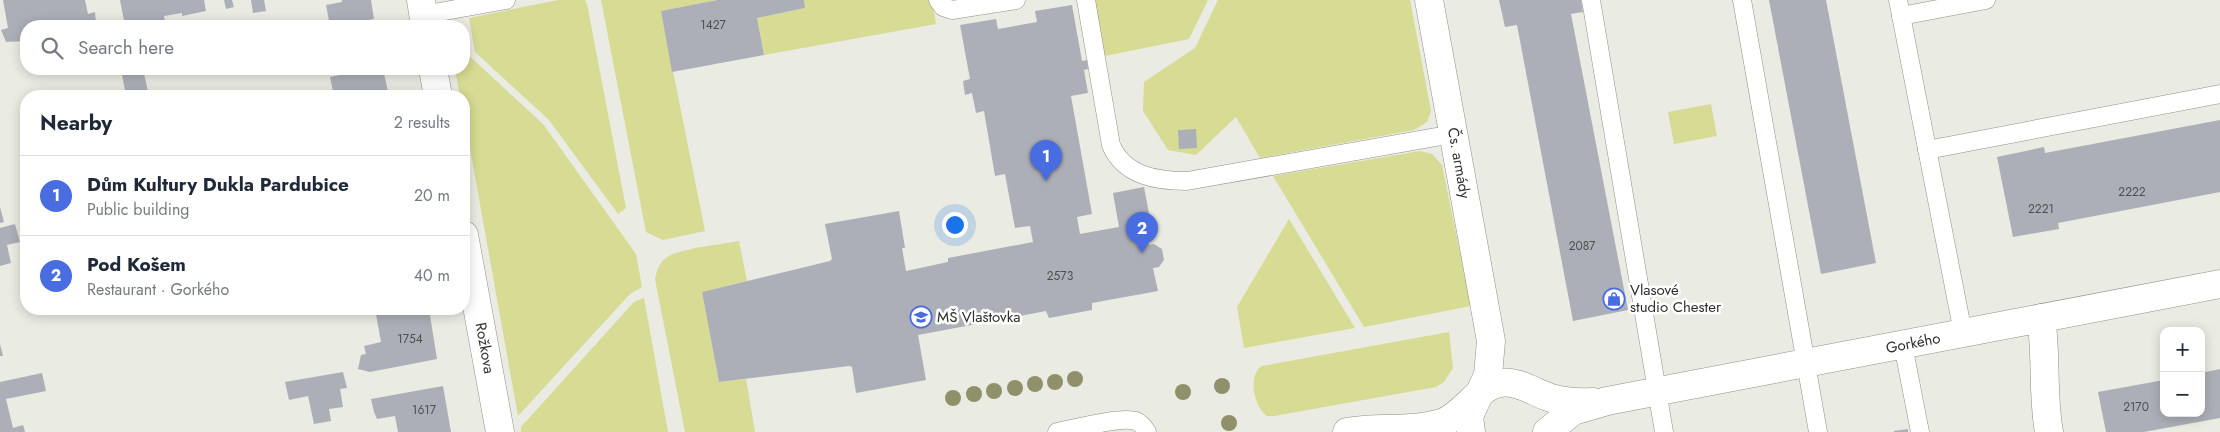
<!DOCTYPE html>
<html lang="en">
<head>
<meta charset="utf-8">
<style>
  :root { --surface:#fff; --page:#f2f2f3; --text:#1f2937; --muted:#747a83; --line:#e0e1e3; --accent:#496de0 }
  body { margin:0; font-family:Jost,sans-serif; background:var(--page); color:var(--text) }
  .controls { position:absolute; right:15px; bottom:15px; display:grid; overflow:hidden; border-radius:10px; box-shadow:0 2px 12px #0003 }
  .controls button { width:45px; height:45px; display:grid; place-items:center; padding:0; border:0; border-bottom:1px solid var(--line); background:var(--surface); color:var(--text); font:25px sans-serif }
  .you { position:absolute; left:954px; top:224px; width:18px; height:18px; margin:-12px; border:4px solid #fff; border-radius:50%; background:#1a73e8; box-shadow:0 0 0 8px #1a73e833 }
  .badge { display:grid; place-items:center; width:32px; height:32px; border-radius:50%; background:var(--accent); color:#fff; font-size:16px; font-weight:700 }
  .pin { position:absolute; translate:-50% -41px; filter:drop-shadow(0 1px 2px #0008) }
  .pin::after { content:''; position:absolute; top:26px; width:18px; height:15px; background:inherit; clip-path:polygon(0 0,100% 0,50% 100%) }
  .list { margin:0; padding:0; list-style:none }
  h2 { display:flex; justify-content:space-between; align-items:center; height:65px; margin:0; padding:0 20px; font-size:21px }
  h2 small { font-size:16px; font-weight:400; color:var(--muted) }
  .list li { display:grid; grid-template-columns:32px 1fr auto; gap:15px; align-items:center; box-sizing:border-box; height:80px; padding:0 20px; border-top:1px solid var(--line) }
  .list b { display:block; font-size:19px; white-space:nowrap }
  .list p { margin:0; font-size:16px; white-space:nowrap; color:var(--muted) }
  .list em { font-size:16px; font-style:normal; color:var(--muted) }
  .icon { flex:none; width:28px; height:28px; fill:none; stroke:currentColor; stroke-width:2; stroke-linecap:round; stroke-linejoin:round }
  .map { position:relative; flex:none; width:2220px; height:432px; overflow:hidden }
  .search { position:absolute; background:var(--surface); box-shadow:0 2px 12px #0003; left:20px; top:20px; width:450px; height:55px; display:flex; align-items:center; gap:12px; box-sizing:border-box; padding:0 18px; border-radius:20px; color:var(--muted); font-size:19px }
  .panel { position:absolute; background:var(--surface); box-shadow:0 2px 12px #0003; left:20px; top:90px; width:450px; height:225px; border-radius:20px }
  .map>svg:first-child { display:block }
  .green { fill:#d7db93 }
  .building { fill:#acafb7 }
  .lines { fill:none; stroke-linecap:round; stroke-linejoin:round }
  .service-casing { stroke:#8f9088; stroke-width:19 }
  .minor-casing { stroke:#8f9088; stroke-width:29 }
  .service { stroke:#fff; stroke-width:18 }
  .minor { stroke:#fff; stroke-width:28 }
  .tree { fill:#90916a }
  .labels { text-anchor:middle; stroke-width:5; stroke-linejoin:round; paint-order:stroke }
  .number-label { font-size:12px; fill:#4e4e4e }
  .street-label { font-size:15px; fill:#2e2e2b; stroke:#fff }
  .poi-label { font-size:15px; fill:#2e2e2b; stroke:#fff; text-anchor:start }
</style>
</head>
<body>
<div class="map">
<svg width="2220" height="432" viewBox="0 0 2220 432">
  <rect width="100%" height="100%" fill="#eaebe2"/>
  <g class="green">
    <polygon points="558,0 585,0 587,4 626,208 618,214 549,120 475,52 469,18"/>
    <polygon points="601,0 717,0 661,11 705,231 663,240 646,232"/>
    <polygon points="804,0 932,0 936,24 764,55 757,18 805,8"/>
    <polygon points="1094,0 1208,0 1189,39 1105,56"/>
    <polygon points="1218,0 1410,0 1431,111 1427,122 1414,130 1260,158 1236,117 1196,155 1168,150 1143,111 1144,82 1195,48"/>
    <polygon points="464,51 543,124 636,254 642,287 630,294 518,416 464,115 464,96 460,96 455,69 464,69"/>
    <polygon points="1711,104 1717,136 1674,144 1668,112"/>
    <polygon points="1420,151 1432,154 1442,165 1471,306 1364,327 1273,176"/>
    <polygon points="1289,219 1355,328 1244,348 1237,307"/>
    <path d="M739,241L747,281L702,292L719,382L746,379L755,432H685L655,279C657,270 659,263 666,258C676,249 723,244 739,241Z"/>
    <polygon points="644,298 668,432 521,432 521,427 634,302"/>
    <path d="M1449,332L1453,368L1444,382L1436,387L1274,416H1267C1254,408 1247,375 1262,366Z"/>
  </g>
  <g class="building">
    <polygon points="3,0 85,0 88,14 95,12 96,25 26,26 26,41 6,42 1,30 8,28"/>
    <polygon points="120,0 204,0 206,11 182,16 182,13 164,16 166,26 125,26"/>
    <polygon points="224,0 232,0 234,7 226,9"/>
    <polygon points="251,0 264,0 266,11 253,13"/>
    <polygon points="342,0 371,0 374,19 330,26 326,5 342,2"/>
    <polygon points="717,0 804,0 805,8 757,18 764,55 672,72 661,11"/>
    <polygon points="1499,0 1581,0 1583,12 1571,14 1628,310 1573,321 1517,25 1505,27"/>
    <polygon points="1769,0 1826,0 1876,263 1821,274"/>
    <polygon points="1072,5 1082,61 1087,60 1088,69 1084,70 1088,93 1071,96 1092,214 1077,217 1080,234 1119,227 1113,193 1144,187 1151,224 1145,225 1149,245 1154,244 1162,249 1164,260 1159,267 1153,268 1158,291 1092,303 1092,310 1049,318 1046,311 918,335 926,380 856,393 852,367 849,366 719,382 702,292 830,261 832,259 825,224 899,211 905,248 902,248 906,271 948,262 948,258 1033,242 1030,226 1015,228 1005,174 995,176 984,111 976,113 972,93 965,95 963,81 970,79 960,25 996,19 998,29 1037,22 1035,11"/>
    <polygon points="121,69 143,69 149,96 126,96"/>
    <polygon points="371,69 383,69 389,96 334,96 330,77"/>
    <polygon points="2220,120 2220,192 2058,223 2059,229 2013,237 1997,157 2044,147 2045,153"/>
    <polygon points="1196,129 1197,148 1179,149 1178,130"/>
    <polygon points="0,207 4,222 0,223"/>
    <polygon points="15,224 20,242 7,245 11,263 0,266 0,228"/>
    <polygon points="375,309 429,309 437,359 370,372 358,369 361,355 366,354 364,346 381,342"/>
    <polygon points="0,344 3,356 0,356"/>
    <polygon points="2220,369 2220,418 2144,432 2106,432 2098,392 2164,380 2164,413 2201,413 2201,373"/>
    <polygon points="343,372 347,388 340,389 343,407 329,409 331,421 314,424 308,396 289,400 285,382"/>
    <polygon points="42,373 46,391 6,399 13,428 23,425 25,432 0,432 0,382"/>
    <polygon points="443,386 451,432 398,432 395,416 377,419 374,412 371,399"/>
    <polygon points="1908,429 1908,432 1894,432 1894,431"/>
  </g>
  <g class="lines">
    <g class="service-casing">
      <g id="service">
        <polyline points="938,0 943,7 952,10 1016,0"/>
        <path d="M1086,0L1111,145C1124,176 1157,181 1187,181L1453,134"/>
        <polyline points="1591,0 1664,432"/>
        <polyline points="1742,0 1818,432"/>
        <polyline points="1898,0 1963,333"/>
        <polyline points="423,15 506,0"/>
        <polyline points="1901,16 1986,0"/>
        <polyline points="1927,150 2220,94"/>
        <polyline points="1903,345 1920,432"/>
        <path d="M1057,432C1073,429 1122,416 1136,421C1141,423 1144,427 1147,432"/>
      </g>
    </g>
    <g class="minor-casing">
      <g id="minor">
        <polyline points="421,0 425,26"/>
        <polyline points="1429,0 1491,341 1488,375 1469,416 1471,432"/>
        <polyline points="433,69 438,96"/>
        <polyline points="464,235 500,432"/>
        <path d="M2041,318C2047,356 2042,394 2049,432"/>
        <path d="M1347,432C1378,426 1411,432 1442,423C1464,415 1477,387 1500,383C1518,380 1535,393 1551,398C1565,402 1579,403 1593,402"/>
        <polyline points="1547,432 1573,411 1607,401 2220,284"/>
      </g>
    </g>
    <use href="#service" class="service"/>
    <use href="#minor" class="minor"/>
  </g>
  <g class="tree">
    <circle cx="1075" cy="379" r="8"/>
    <circle cx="1055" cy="382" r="8"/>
    <circle cx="1035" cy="384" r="8"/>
    <circle cx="1222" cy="386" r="8"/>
    <circle cx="1015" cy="388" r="8"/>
    <circle cx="994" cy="391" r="8"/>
    <circle cx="1183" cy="392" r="8"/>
    <circle cx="974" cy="394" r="8"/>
    <circle cx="953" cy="398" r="8"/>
    <circle cx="1229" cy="423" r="8"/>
  </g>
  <defs>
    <g id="shop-ring" transform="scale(1.125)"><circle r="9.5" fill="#fff" stroke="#496de0" stroke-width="1.5"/><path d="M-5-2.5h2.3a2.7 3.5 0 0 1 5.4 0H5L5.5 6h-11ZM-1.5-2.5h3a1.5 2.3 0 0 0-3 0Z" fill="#496de0"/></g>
    <g id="school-ring" transform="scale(1.125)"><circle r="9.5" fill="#fff" stroke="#496de0" stroke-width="1.5"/><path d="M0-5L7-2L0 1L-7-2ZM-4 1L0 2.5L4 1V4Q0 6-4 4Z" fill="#496de0"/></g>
  </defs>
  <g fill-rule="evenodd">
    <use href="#shop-ring" x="1614" y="299"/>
    <use href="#school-ring" x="921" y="317"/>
  </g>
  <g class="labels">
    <g class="number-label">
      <text x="713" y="29">1427</text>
      <text x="2132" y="196">2222</text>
      <text x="2041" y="213">2221</text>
      <text x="1582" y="250">2087</text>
      <text x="1060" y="280">2573</text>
      <text x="410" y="343">1754</text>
      <text x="2136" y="411">2170</text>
      <text x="424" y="414">1617</text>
    </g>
    <g class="street-label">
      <text transform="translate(1459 163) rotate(80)" y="5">Čs. armády</text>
      <text transform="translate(1913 343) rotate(-11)" y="5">Gorkého</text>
      <text transform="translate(485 348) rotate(80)" y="5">Rožkova</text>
    </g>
    <g class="poi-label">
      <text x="1630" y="295">Vlasové<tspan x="1630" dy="17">studio Chester</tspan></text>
      <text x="937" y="322">MŠ Vlaštovka</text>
    </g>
  </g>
</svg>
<div class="controls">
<button>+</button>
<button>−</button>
</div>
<div class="you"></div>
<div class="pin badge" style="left:1046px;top:181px">1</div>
<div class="pin badge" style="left:1142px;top:253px">2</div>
<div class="search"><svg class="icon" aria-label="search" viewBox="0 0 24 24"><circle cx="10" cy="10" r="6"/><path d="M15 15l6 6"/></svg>Search here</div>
<section class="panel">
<h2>Nearby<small>2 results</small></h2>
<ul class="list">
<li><span class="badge">1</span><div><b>Dům Kultury Dukla Pardubice</b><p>Public building</p></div><em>20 m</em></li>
<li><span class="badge">2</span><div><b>Pod Košem</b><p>Restaurant · Gorkého</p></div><em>40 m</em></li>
</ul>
</section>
</div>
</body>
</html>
